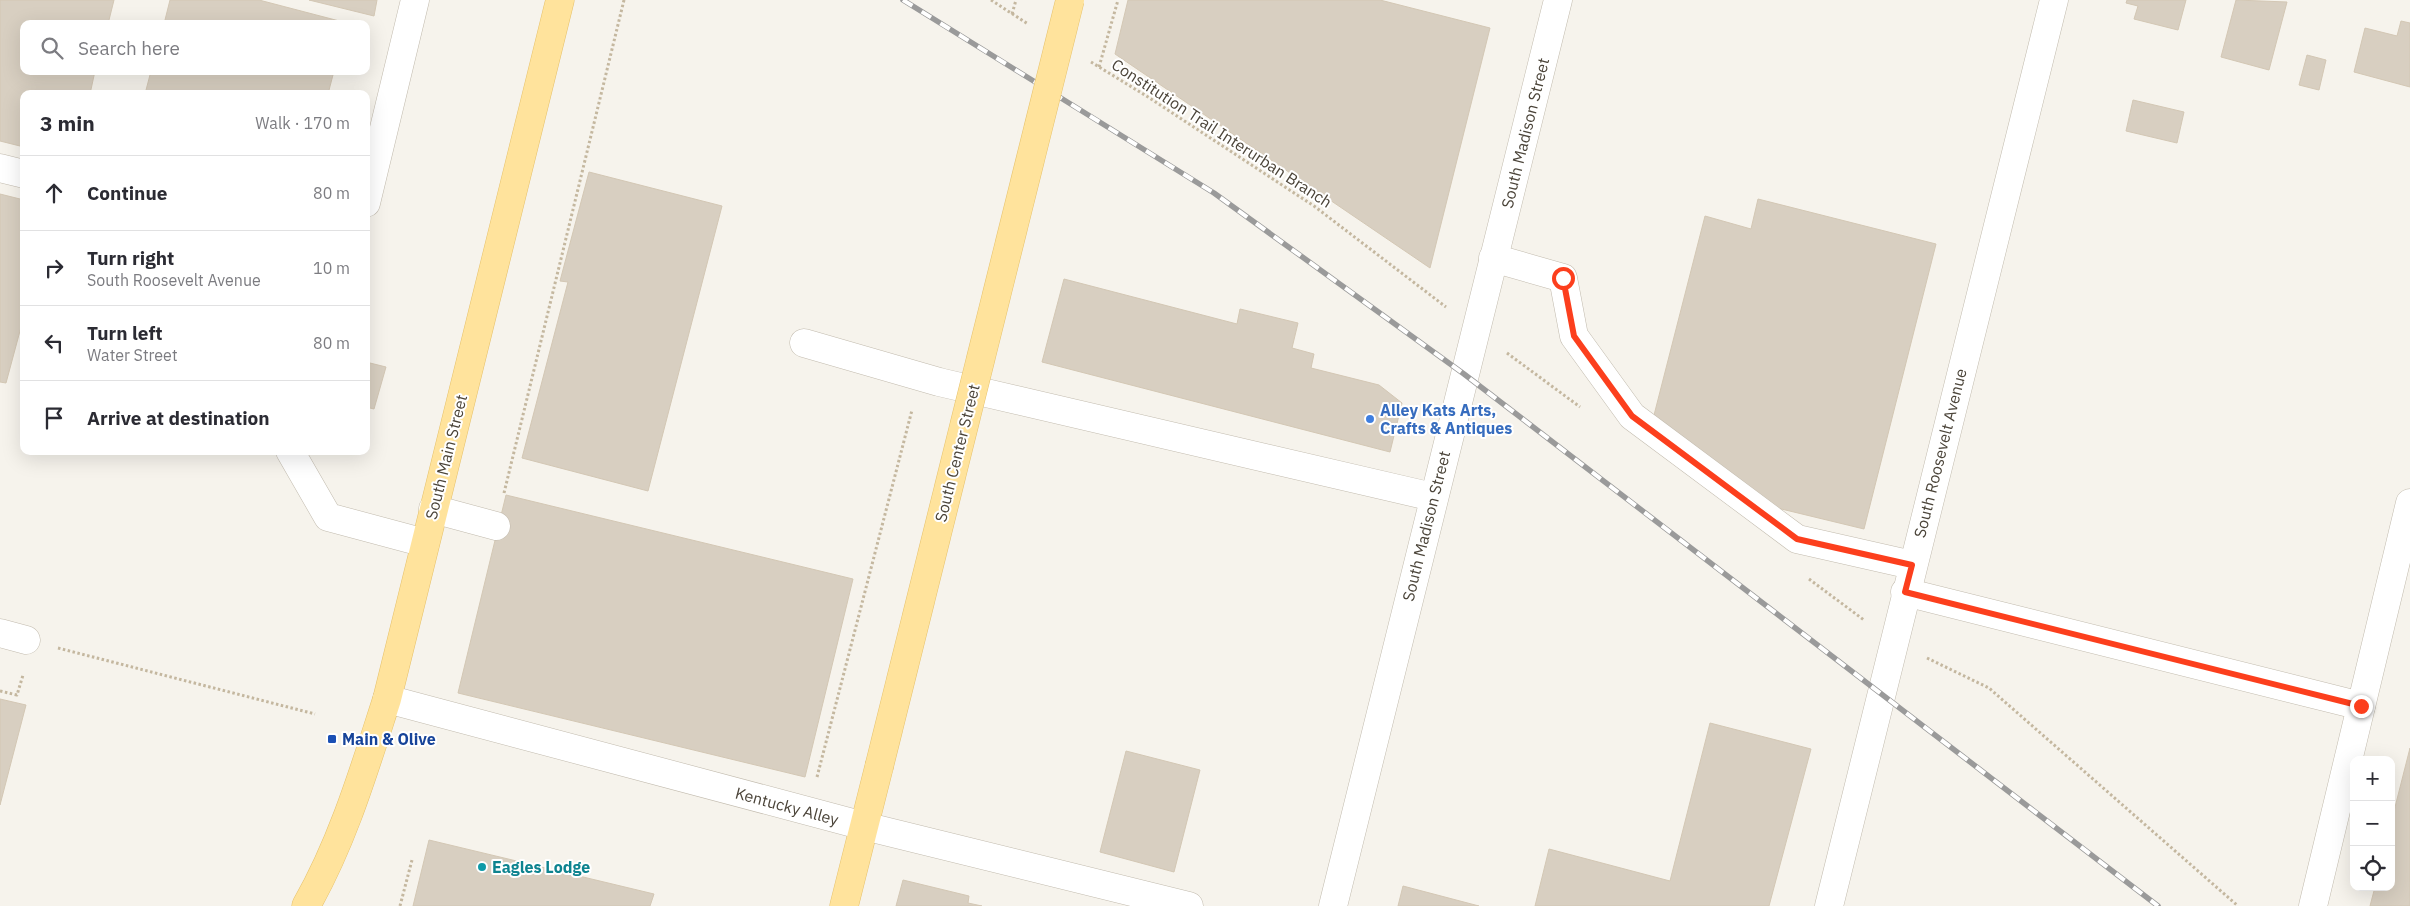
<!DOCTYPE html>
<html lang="en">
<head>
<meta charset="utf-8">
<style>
  :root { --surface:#fff; --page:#f2f2f3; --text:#2b2b33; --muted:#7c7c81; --line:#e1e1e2 }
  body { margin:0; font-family:"IBM Plex Sans",sans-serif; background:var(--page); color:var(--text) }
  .controls { position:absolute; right:15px; bottom:15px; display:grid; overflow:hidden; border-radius:10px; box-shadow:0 5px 20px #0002 }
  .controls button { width:45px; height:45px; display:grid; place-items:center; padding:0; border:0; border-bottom:1px solid var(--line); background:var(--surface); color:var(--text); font:25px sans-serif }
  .stop { position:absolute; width:15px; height:15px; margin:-11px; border:4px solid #fc3f1d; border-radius:50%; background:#fff }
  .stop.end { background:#fc3f1d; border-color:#fff; box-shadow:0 1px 5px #0008 }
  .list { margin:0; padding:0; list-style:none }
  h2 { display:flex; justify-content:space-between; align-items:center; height:65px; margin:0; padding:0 20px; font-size:21px }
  h2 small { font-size:16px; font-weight:400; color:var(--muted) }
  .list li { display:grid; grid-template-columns:32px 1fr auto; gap:15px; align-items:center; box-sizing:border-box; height:75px; padding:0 20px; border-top:1px solid var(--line) }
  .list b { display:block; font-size:19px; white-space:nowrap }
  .list p { margin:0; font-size:16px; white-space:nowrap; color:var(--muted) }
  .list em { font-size:16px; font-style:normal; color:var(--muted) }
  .icon { flex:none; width:28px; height:28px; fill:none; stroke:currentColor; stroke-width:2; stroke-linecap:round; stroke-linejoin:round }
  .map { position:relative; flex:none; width:2410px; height:906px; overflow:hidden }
  .search { position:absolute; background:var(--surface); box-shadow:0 5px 20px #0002; left:20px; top:20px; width:350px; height:55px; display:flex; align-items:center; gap:12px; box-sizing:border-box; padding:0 18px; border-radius:10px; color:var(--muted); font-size:19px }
  .panel { position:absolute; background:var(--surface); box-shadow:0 5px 20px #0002; left:20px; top:90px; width:350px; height:365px; border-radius:10px }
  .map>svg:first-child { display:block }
  .building { fill:#d8cfc1; stroke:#d3c7b4 }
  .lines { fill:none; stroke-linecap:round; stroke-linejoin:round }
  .minor-casing { stroke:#c2bbae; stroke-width:29 }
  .major-casing { stroke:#e6c16a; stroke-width:29 }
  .path { stroke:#c4b79f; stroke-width:3; stroke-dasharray:2.5 2.5; stroke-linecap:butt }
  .minor { stroke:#fff; stroke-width:28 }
  .major { stroke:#ffe39c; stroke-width:28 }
  .rail-casing { stroke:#9a9a9a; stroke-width:5.5 }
  .rail { stroke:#fff; stroke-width:4; stroke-dasharray:11; stroke-linecap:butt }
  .major-bridge-casing { stroke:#e6c16a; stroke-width:29; stroke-linecap:butt }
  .major-bridge { stroke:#ffe39c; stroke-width:28 }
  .route { stroke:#fc3f1d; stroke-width:6 }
  .shop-dot { fill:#3f7fe0; stroke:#fff; stroke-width:2 }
  .transit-dot { fill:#1a4fb4; stroke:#fff; stroke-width:2 }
  .culture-dot { fill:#0f9aa8; stroke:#fff; stroke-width:2 }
  .labels { text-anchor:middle; stroke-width:4; stroke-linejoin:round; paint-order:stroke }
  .street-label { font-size:16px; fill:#4b4439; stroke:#fff }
  .shop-label { font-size:16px; font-weight:bold; fill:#366cbe; stroke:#fff; text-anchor:start }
  .transit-label { font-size:16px; font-weight:bold; fill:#164399; stroke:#fff; text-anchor:start }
  .culture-label { font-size:16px; font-weight:bold; fill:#0d838f; stroke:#fff; text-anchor:start }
</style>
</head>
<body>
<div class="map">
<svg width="2410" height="906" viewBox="0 0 2410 906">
  <rect width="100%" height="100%" fill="#f6f3ec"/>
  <g class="building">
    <polygon points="0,0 114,0 108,24 24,24 24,71 95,71 90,94 24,94 24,147 0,141"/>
    <polygon points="170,0 259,0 347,23 164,24"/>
    <polygon points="309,0 377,0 374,16"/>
    <polygon points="1128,0 1380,0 1490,28 1430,268 1115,54"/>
    <polygon points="2127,0 2186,0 2178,30 2134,19 2138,6 2126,3"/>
    <polygon points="2236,0 2287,2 2269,70 2221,57"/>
    <polygon points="2401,21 2410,23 2410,87 2354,72 2365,28 2397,36"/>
    <polygon points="2307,55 2326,60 2319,90 2299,85"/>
    <polygon points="151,71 334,71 328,94 145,94"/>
    <polygon points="2133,100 2184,112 2177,143 2126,131"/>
    <polygon points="589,172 722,206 648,491 522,458 568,282 560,281"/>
    <polygon points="0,194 24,200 24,316 6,383 0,382"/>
    <polygon points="1758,199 1936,244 1864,529 1769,506 1653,419 1705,216 1751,229"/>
    <polygon points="1064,279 1237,324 1240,309 1298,323 1292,348 1314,354 1311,368 1379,385 1402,403 1390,452 1042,362"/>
    <polygon points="366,362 386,367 374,409 366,407"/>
    <polygon points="506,495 853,579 805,777 458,693"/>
    <polygon points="0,699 26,705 0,805"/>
    <polygon points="1710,723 1811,749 1769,906 1535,906 1549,849 1670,881"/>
    <polygon points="2410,748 2410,906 2370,906 2375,887 2391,887 2391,823"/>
    <polygon points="1126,751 1200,770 1174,872 1100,852"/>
    <polygon points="429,840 654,894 650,906 413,906"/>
    <polygon points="903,880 969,896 968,903 982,906 896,906"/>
    <polygon points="1403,886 1479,906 1398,906"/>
  </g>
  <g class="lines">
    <g class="minor-casing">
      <g id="minor">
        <polyline points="0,168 24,174"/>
        <polyline points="366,203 415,0"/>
        <polyline points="1493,258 1563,278 1574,336 1632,416 1797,539 1912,565"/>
        <polyline points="804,343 939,382 1433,497"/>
        <polyline points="290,451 328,517 425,543"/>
        <polyline points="433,509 496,526"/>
        <polyline points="1905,592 2361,706"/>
        <polyline points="0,633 26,640"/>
        <polyline points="387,699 864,826 1189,906"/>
        <polyline points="1333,906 1558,0"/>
        <polyline points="1829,906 2054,0"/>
        <polyline points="2313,906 2410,503"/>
      </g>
    </g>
    <g class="major-casing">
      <g id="major">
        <path d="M306,906C343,841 364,770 387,699L560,0"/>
        <polyline points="844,906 879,767"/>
      </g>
    </g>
    <g class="path">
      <polyline points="991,0 1028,24"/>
      <polyline points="1012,14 1016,0"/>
      <polyline points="1091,62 1148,97 1314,206 1446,307"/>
      <polyline points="1099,67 1118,0"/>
      <polyline points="1507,353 1580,407"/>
      <polyline points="504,493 624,0"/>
      <polyline points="1809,579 1864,620"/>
      <polyline points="58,648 315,714"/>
      <polyline points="1927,658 1989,688 2238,906"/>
      <polyline points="0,691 17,695 23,675"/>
      <polyline points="817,777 912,410"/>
      <polyline points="400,906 412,860"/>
    </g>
    <use href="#minor" class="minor"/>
    <use href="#major" class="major"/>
    <g class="rail-casing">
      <polyline id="rail" points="903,0 1214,193 1464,374 2158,906"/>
    </g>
    <use href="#rail" class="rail"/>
    <g class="major-bridge-casing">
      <polyline id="major-bridge" points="879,767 1070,0"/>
    </g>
    <use href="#major-bridge" class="major-bridge"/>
  </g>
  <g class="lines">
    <polyline class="route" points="1563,278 1574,336 1632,416 1797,539 1912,565 1905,592 2361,706"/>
  </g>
  <circle class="shop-dot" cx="1370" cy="419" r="5"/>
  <rect class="transit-dot" x="327" y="734" width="10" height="10" rx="2.5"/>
  <circle class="culture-dot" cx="482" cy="867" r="5"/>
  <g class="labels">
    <g class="street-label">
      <text transform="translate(1222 133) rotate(33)" y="6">Constitution Trail Interurban Branch</text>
      <text transform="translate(1525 133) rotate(-76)" y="6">South Madison Street</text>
      <text transform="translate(957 453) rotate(-76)" y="6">South Center Street</text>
      <text transform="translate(1940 453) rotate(-76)" y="6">South Roosevelt Avenue</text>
      <text transform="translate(446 457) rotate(-76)" y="6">South Main Street</text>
      <text transform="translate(1426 526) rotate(-76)" y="6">South Madison Street</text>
      <text transform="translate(787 806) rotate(15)" y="6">Kentucky Alley</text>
    </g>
    <g class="shop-label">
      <text x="1380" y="416">Alley Kats Arts,<tspan x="1380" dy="18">Crafts &amp; Antiques</tspan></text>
    </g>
    <g class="transit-label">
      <text x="342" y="745">Main &amp; Olive</text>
    </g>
    <g class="culture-label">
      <text x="492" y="873">Eagles Lodge</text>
    </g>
  </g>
</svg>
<div class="controls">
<button>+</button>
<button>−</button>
<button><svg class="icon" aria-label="locate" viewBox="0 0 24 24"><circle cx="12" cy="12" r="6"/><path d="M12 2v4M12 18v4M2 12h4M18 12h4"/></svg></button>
</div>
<div class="stop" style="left:1563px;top:278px"></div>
<div class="stop end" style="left:2361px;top:706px"></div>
<div class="search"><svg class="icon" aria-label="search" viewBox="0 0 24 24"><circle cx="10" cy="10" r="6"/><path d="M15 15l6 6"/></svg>Search here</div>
<section class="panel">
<h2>3 min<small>Walk · 170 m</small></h2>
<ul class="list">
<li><svg class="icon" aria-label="ahead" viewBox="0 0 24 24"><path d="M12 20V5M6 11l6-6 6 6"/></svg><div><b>Continue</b></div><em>80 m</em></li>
<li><svg class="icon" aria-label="right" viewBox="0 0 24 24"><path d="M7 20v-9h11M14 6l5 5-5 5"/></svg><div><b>Turn right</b><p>South Roosevelt Avenue</p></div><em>10 m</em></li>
<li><svg class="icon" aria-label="left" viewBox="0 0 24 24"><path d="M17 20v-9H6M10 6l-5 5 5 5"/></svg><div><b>Turn left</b><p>Water Street</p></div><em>80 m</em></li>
<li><svg class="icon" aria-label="arrive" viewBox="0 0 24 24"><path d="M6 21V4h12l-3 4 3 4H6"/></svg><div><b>Arrive at destination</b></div></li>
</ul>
</section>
</div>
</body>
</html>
